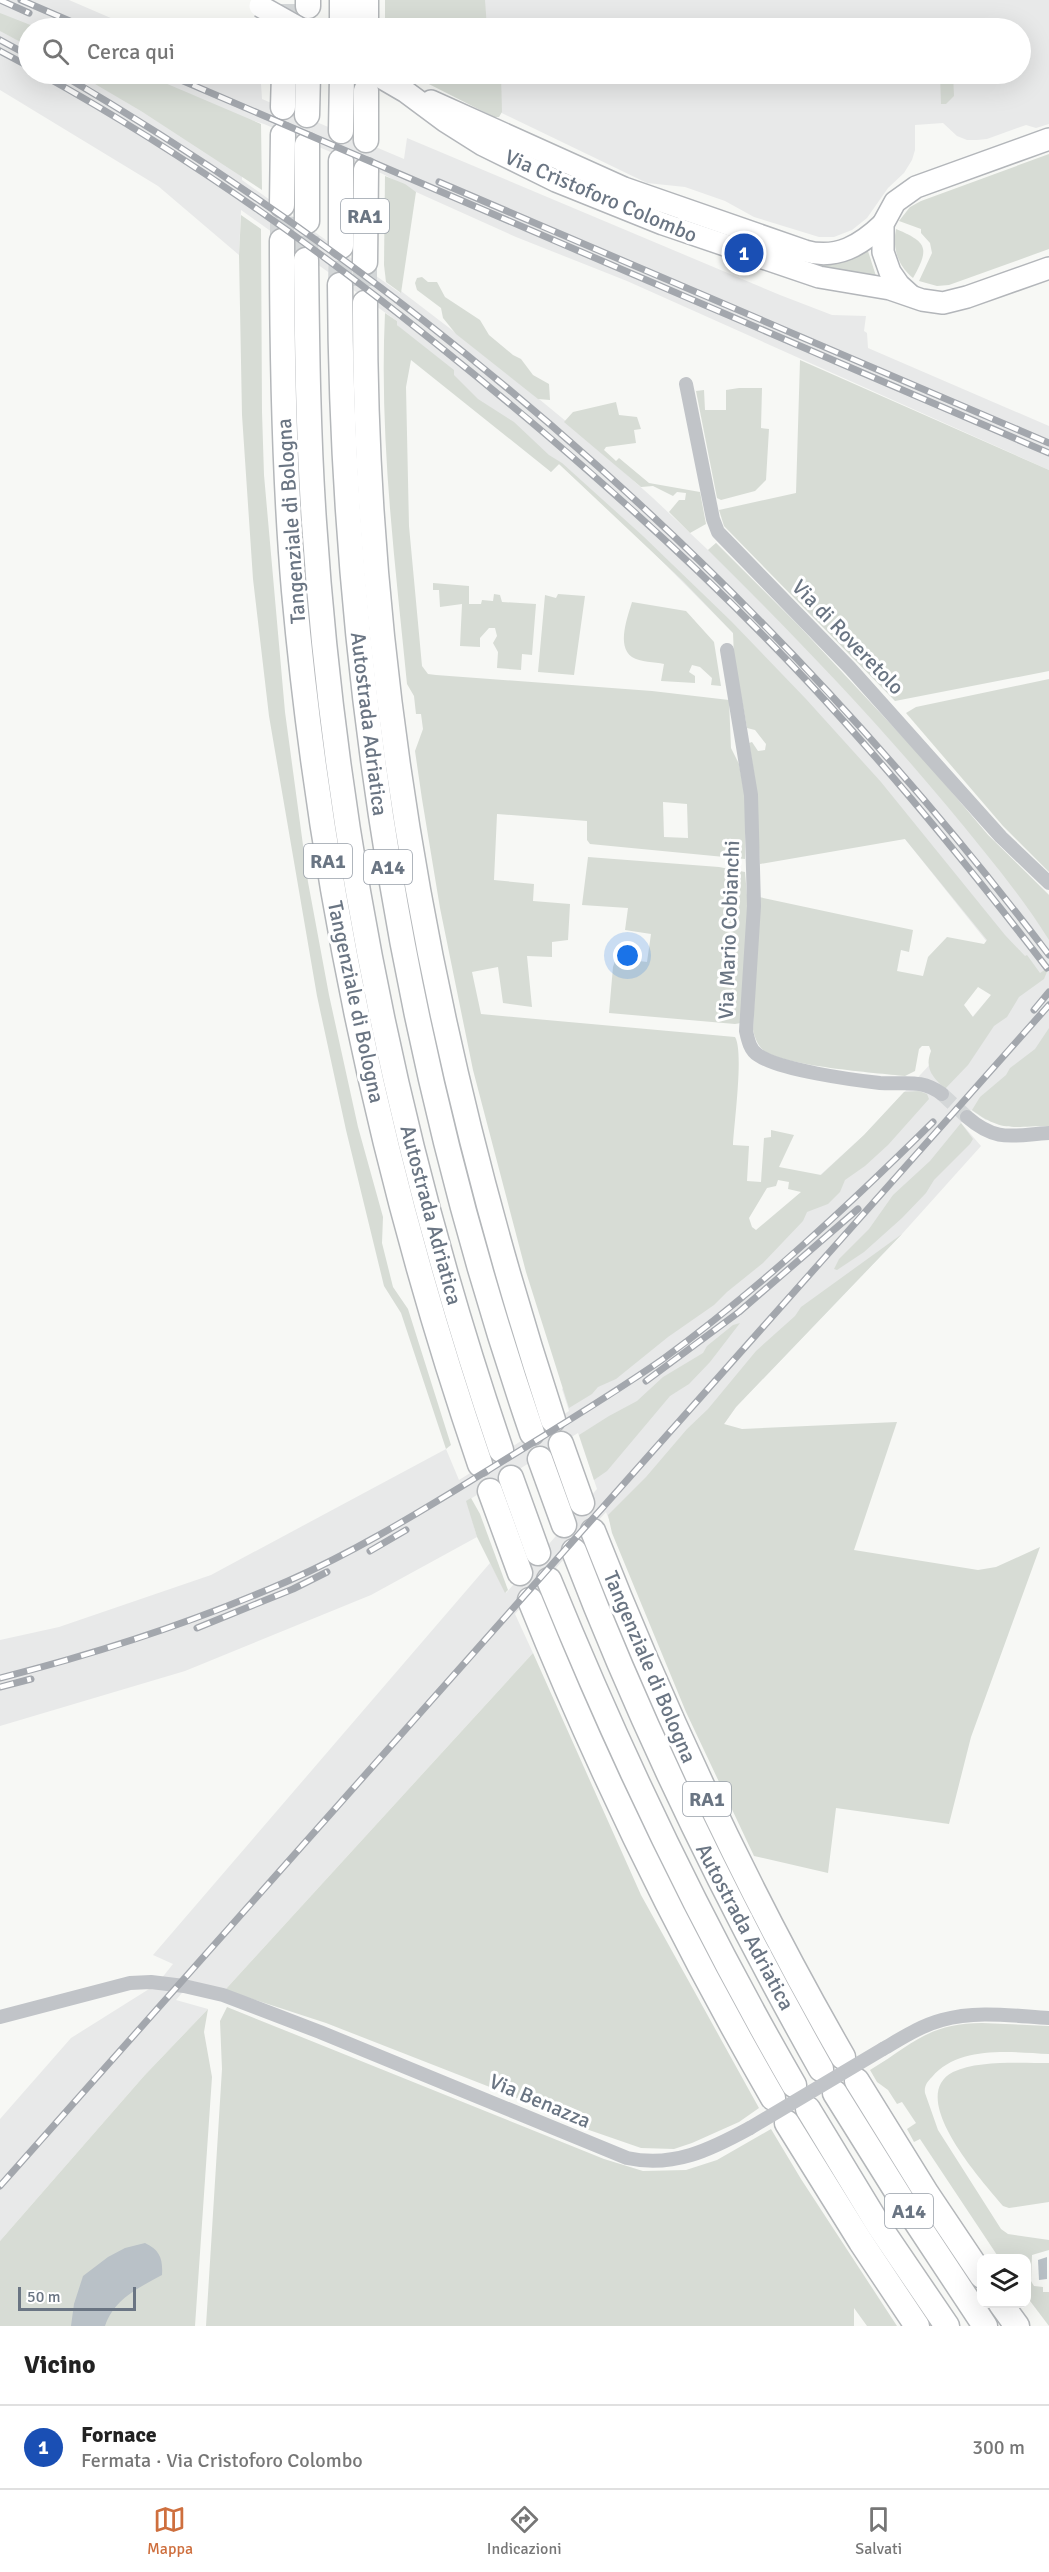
<!DOCTYPE html>
<html lang="it">
<head>
<meta charset="utf-8">
<style>
  :root { --surface:#fff; --page:#f6f6f6; --text:#222; --muted:#767676; --line:#e0e0e0; --accent:#ce6f3e }
  body { margin:0; font-family:Signika,sans-serif; background:var(--page); color:var(--text) }
  .controls { position:absolute; right:18px; bottom:18px; display:grid; overflow:hidden; border-radius:12px; box-shadow:0 6px 24px #0002 }
  .controls button { width:54px; height:54px; display:grid; place-items:center; padding:0; border:0; border-bottom:2px solid var(--line); background:var(--surface); color:var(--text); font:30px sans-serif }
  .scale { position:absolute; left:18px; bottom:15px; width:118px; box-sizing:border-box; padding-left:6px; border:3px solid #6a7583; border-top:0; font-size:16px; line-height:21px; white-space:nowrap; color:#6a7583; -webkit-text-stroke:4px #fff; paint-order:stroke }
  .you { position:absolute; left:628px; top:956px; width:21px; height:21px; margin:-15px; border:4px solid #fff; border-radius:50%; background:#1a73e8; box-shadow:0 0 0 9px #1a73e833 }
  .badge { display:grid; place-items:center; width:39px; height:39px; border-radius:50%; background:var(--accent); color:#fff; font-size:20px; font-weight:700 }
  .pin { position:absolute; translate:-50% -50%; border:3px solid #fff; box-shadow:0 2px 6px #0006 }
  .list { margin:0; padding:0; list-style:none }
  h2 { display:flex; justify-content:space-between; align-items:center; height:78px; margin:0; padding:0 24px; font-size:26px }
  h2 small { font-size:20px; font-weight:400; color:var(--muted) }
  .list li { display:grid; grid-template-columns:39px 1fr auto; gap:18px; align-items:center; box-sizing:border-box; height:84px; padding:0 24px; border-top:2px solid var(--line) }
  .list b { display:block; font-size:22px; white-space:nowrap }
  .list p { margin:0; font-size:20px; white-space:nowrap; color:var(--muted) }
  .list em { font-size:20px; font-style:normal; color:var(--muted) }
  .icon { flex:none; width:33px; height:33px; fill:none; stroke:currentColor; stroke-width:2; stroke-linecap:round; stroke-linejoin:round }
  .map { position:relative; flex:none; width:1049px; height:2326px; overflow:hidden }
  .search { position:absolute; background:var(--surface); box-shadow:0 6px 24px #0002; left:18px; right:18px; top:18px; height:66px; display:flex; align-items:center; gap:15px; box-sizing:border-box; padding:0 21px; border-radius:33px; color:var(--muted); font-size:22px }
  .sheet { height:162px; background:var(--surface) }
  nav { display:flex; justify-content:space-around; align-items:center; box-sizing:border-box; height:84px; border-top:2px solid var(--line); background:var(--surface); font-size:16px; color:var(--muted) }
  nav a { display:grid; justify-items:center; gap:3px }
  nav .on { color:var(--accent) }
  .map>svg:first-child { display:block }
  .built { fill:#e8e9e9 }
  .green { fill:#d7dcd5; fill-rule:evenodd }
  .water { fill:#b9c1c7 }
  .lines { fill:none; stroke-linecap:round; stroke-linejoin:round }
  .street-tunnel { stroke:#d4d7d8; stroke-width:14; stroke-dasharray:14 7; stroke-linecap:butt }
  .highway-tunnel { stroke:#d4d7d8; stroke-width:24; stroke-dasharray:24 12; stroke-linecap:butt }
  .primary-casing { stroke:#b3b6ba; stroke-width:24 }
  .highway-casing { stroke:#b4b7ba; stroke-width:27 }
  .street { stroke:#c1c4c8; stroke-width:14 }
  .primary { stroke:#fff; stroke-width:21 }
  .highway { stroke:#fff; stroke-width:24 }
  .rail-casing { stroke:#a3a7ad; stroke-width:7 }
  .rail { stroke:#fff; stroke-width:4.5; stroke-dasharray:14; stroke-linecap:butt }
  .primary-bridge-casing { stroke:#b3b6ba; stroke-width:24; stroke-linecap:butt }
  .street-bridge { stroke:#c1c4c8; stroke-width:14 }
  .primary-bridge { stroke:#fff; stroke-width:21 }
  .labels { text-anchor:middle; stroke-width:6; stroke-linejoin:round; paint-order:stroke }
  .shield { fill:#fff; stroke:#979ea8; stroke-width:1.5 }
  .shield-label { font-size:20px; font-weight:bold; fill:#6a7583 }
  .street-label { font-size:21px; fill:#6a7583; stroke:#fff }
</style>
</head>
<body>
<div class="map">
<svg width="1049" height="2326" viewBox="0 0 1049 2326">
  <rect width="100%" height="100%" fill="#f7f8f5"/>
  <g class="built">
    <polygon points="0,0 69,0 134,28 28,28 28,74 238,74 261,84 262,99 404,159 407,138 780,295 832,315 866,316 864,331 867,333 868,348 1049,426 1049,470 627,281 516,237 416,192 383,174 264,124 251,120 243,142 242,180 400,293 401,291 499,366 573,427 653,498 708,550 716,543 799,626 927,763 988,835 1049,895 1049,1064 986,1120 971,1110 961,1123 981,1146 902,1234 736,1407 717,1434 612,1533 612,1527 606,1512 515,1614 533,1653 225,1990 192,1981 176,2000 208,2009 144,2076 0,2241 0,2119 71,2038 157,1984 173,1964 153,1955 490,1563 506,1593 597,1489 578,1433 467,1501 477,1537 371,1595 185,1671 0,1726 0,1640 59,1627 211,1575 446,1449 459,1480 569,1411 562,1389 783,1209 864,1135 950,1043 1011,972 905,839 742,642 631,530 559,464 551,472 397,325 397,321 241,210 239,255 158,186 0,90"/>
    <polygon points="411,0 1049,0 1049,124 1036,128 1026,125 987,139 977,140 967,140 957,136 943,123 915,125 915,150 912,160 904,173 888,188 867,218 852,230 834,237 819,237 754,217 725,201 685,187 647,183 421,74 1020,74 1020,28 413,28"/>
  </g>
  <g class="green">
    <polygon points="385,0 485,0 487,28 385,28"/>
    <polygon points="0,13 38,28 28,28 28,46 0,31"/>
    <polygon points="78,74 144,74 261,124 262,190 141,111"/>
    <polygon points="409,74 501,74 502,112 499,117 494,117"/>
    <polygon points="940,74 953,74 954,96 946,104 941,104"/>
    <polygon points="1049,154 1049,249 949,285 937,286 919,281 932,253 930,243 921,233 921,229 899,221 910,207 921,201"/>
    <polygon points="385,176 405,184 416,192 401,293 386,282 384,265"/>
    <polygon points="241,215 261,229 262,412 264,475 285,712 308,882 329,995 358,1127 383,1217 382,1243 393,1287 408,1309 451,1445 446,1449 401,1313 384,1286 346,1130 317,996 269,716 253,579 242,415 239,255"/>
    <path d="M896,229C927,242 930,248 913,278C898,266 892,248 896,229Z"/>
    <polygon points="868,251 876,276 815,266 815,264 847,261"/>
    <polygon points="422,277 428,282 437,282 445,297 480,320 489,335 513,355 521,359 533,375 549,384 550,400 538,399 456,334 443,318 441,308 417,290 415,283 417,278"/>
    <path d="M385,313L397,321V325L454,370V375L478,399L514,422L549,455L562,463L643,536L731,621L806,699L881,782L1005,935L1025,956L1027,955L1040,973L1049,967L1044,979L1019,997L1007,1017L994,1026L968,1065L945,1089C933,1077 924,1069 931,1051L929,1046H922L919,1049L915,1071L905,1076C876,1073 783,1066 763,1050C757,1044 755,1038 753,1030L759,897L913,930L909,952L901,950L897,971L923,976L928,957L947,937L984,944L987,940L905,839L760,864L755,780L749,743L752,742L758,751L765,750L766,744L755,730L747,728L734,657L733,633L683,581L559,464L551,472L411,360L406,387L409,526L422,666L428,674L436,675L652,691L729,700L731,748L739,764L745,797V859L590,844L587,840V821L497,814L494,880L534,884L533,901L570,904L568,940L552,942V957L527,956L532,1007L503,1003L498,967L472,972L481,1014L735,1037C744,1051 734,1124 733,1145L749,1146L747,1181L761,1182L764,1138L771,1137V1130L794,1135L779,1167L821,1175L864,1135L904,1092L919,1091L927,1094L929,1099L888,1145L865,1166L845,1180L840,1192L828,1204L807,1212L803,1221L763,1263L727,1292L714,1305L668,1337L616,1379L598,1387L592,1394L569,1408L526,1272L473,1070L440,908L422,799L415,751L423,729L421,714H416L414,696L407,684C395,562 379,436 385,313ZM663,802L687,804L688,838L664,837ZM978,987L991,995L973,1017L964,1005ZM778,1180L789,1182L788,1189L801,1192L756,1230L752,1227L749,1218L767,1188L776,1186Z"/>
    <polygon points="800,360 1049,470 1049,671 895,701 724,526 719,510 796,493"/>
    <polygon points="739,388 762,388 761,428 769,429 766,480 755,491 721,500 717,498 696,391 704,390 705,410 726,410 726,390"/>
    <polygon points="616,402 619,415 637,417 641,429 634,430 636,443 606,447 604,450 616,461 619,458 649,483 700,492 706,524 690,533 669,512 679,500 685,500 686,493 677,492 673,496 653,486 641,487 564,422 573,412"/>
    <path d="M716,543L799,626L927,763L988,835L1049,895V940C1019,892 983,850 947,806C872,716 791,632 708,550Z"/>
    <polygon points="433,583 469,586 469,604 481,604 482,600 493,601 494,594 500,595 502,602 536,604 532,655 522,654 521,670 497,668 498,652 493,643 497,636 495,628 489,628 480,638 480,647 460,646 462,604 440,607 439,590 433,590"/>
    <polygon points="558,594 585,596 574,675 538,672 545,595 556,598"/>
    <path d="M632,602L686,611L714,642L721,686L711,685L712,678L700,667L692,665L689,672L695,676V683L661,681L664,664C655,662 640,662 632,657C616,646 628,616 632,602Z"/>
    <polygon points="1049,679 1049,872 1003,826 906,713 916,707"/>
    <polygon points="588,857 719,867 745,872 748,907 741,1023 735,1024 609,1013 613,967 616,958 647,962 651,934 625,930 628,908 582,905"/>
    <path d="M1049,1028V1126C1013,1126 1003,1133 972,1110L980,1097L1006,1075L1010,1068L1035,1049Z"/>
    <polygon points="961,1123 973,1139 970,1144 934,1180 926,1193 902,1218 864,1252 837,1270 834,1269 839,1259 869,1229 893,1195 930,1161"/>
    <polygon points="902,1234 736,1407 724,1424 742,1429 897,1422 854,1550 978,1570 996,1567 1040,1547 971,1737 949,1824 836,1808 828,1873 754,1856 686,1712 612,1533 608,1515 646,1477 687,1429 708,1409 756,1351 795,1316 801,1307"/>
    <polygon points="740,1323 710,1362 689,1384 670,1396 607,1471 594,1480 579,1435 609,1416 637,1401 663,1377 703,1353 707,1346 733,1325"/>
    <polygon points="471,1498 480,1514 508,1590 505,1593 477,1537 466,1501"/>
    <polygon points="533,1653 641,1895 759,2108 739,2122 692,2143 674,2149 641,2148 589,2130 500,2091 326,2023 225,1990"/>
    <polygon points="227,2007 604,2159 643,2171 686,2170 717,2160 771,2129 801,2179 897,2326 867,2326 854,2308 854,2326 206,2326 222,2069 220,2021"/>
    <polygon points="208,2009 204,2032 212,2077 195,2326 0,2326 0,2241 144,2076"/>
    <path d="M982,2023L1049,2026V2054C1011,2052 959,2045 932,2077C927,2082 924,2086 925,2093L938,2130L1001,2229L1008,2234L1049,2240V2250L1032,2255L1031,2281L1034,2286L1043,2287V2292H1049V2326L1027,2297L1026,2258H999L920,2139L914,2142L907,2129L916,2123L902,2102L897,2104L888,2090L877,2082L870,2070C912,2045 928,2023 982,2023Z"/>
    <path d="M1049,2063V2202L1009,2208L1003,2206C983,2182 905,2097 953,2072C977,2060 1022,2063 1049,2063Z"/>
  </g>
  <g class="water">
    <path d="M145,2243C160,2250 163,2259 162,2275C137,2289 115,2298 105,2326H71L74,2304L83,2276L108,2257L125,2248Z"/>
    <polygon points="1047,2257 1047,2279 1039,2280 1038,2260"/>
  </g>
  <g class="lines">
    <polyline class="street-tunnel" points="942,1094 967,1117"/>
    <g class="highway-tunnel">
      <polyline points="284,28 284,0"/>
      <polyline points="282,241 282,205"/>
      <polyline points="306,260 307,221"/>
      <polyline points="365,262 365,303"/>
      <polyline points="340,285 341,246"/>
    </g>
    <g class="primary-casing">
      <g id="primary">
        <polyline points="375,74 406,92 445,121 483,145 556,181 663,224 819,277 890,289 922,300 943,303 967,297 1049,268"/>
        <path d="M431,101L624,188L805,251C837,260 861,245 883,224"/>
        <polyline points="910,295 899,285 890,272 883,252 883,224 895,202 916,187 1049,139"/>
      </g>
    </g>
    <g class="highway-casing">
      <g id="highway">
        <polyline points="308,6 308,0"/>
        <polyline points="342,26 342,0"/>
        <polyline points="366,28 366,0"/>
        <polyline points="283,107 284,74"/>
        <polyline points="307,115 308,74"/>
        <polyline points="341,131 342,76"/>
        <polyline points="366,140 366,91"/>
        <polyline points="282,205 283,135"/>
        <polyline points="307,221 307,145"/>
        <path d="M282,241C282,358 284,475 294,591C321,889 383,1181 480,1464"/>
        <polyline points="341,246 341,161"/>
        <path d="M306,260C307,347 308,435 314,522C335,838 399,1151 501,1450"/>
        <polyline points="365,262 366,170"/>
        <path d="M340,285C342,675 405,1064 532,1433"/>
        <path d="M365,303C364,683 435,1059 553,1420"/>
        <polyline points="561,1444 582,1503"/>
        <polyline points="540,1459 564,1525"/>
        <polyline points="511,1478 538,1553"/>
        <polyline points="490,1491 520,1573"/>
        <path d="M593,1531C664,1712 746,1888 843,2057"/>
        <path d="M574,1551C643,1731 727,1902 821,2069"/>
        <path d="M549,1580C620,1754 700,1922 794,2085"/>
        <path d="M530,1600C599,1771 680,1937 773,2098"/>
        <polyline points="857,2081 927,2194 982,2276"/>
        <polyline points="835,2093 905,2205 985,2326"/>
        <polyline points="808,2109 879,2226 947,2326"/>
        <polyline points="787,2123 861,2242 917,2326"/>
        <polyline points="1001,2304 1017,2326"/>
      </g>
    </g>
    <g class="street">
      <polyline points="686,384 713,519 718,532 850,668 1001,837 1049,883"/>
      <path d="M727,650L751,795L754,906L746,1031C748,1040 750,1050 758,1055C779,1070 853,1080 880,1083C905,1085 920,1078 942,1094"/>
      <path d="M967,1117C997,1143 1013,1135 1049,1133"/>
      <path d="M0,2017L130,1983L151,1982L184,1986L223,1995L320,2032L627,2158C673,2168 710,2150 750,2128"/>
      <path d="M883,2049C902,2038 920,2026 942,2020C976,2010 1014,2016 1049,2018"/>
    </g>
    <use href="#primary" class="primary"/>
    <use href="#highway" class="highway"/>
    <g class="rail-casing">
      <g id="rail">
        <polyline points="0,0 29,13"/>
        <polyline points="21,0 86,28"/>
        <polyline points="0,40 28,55"/>
        <polyline points="0,51 28,66"/>
        <path d="M41,74C180,151 311,243 434,342C565,447 692,558 807,681C892,772 971,869 1047,968"/>
        <path d="M61,74C444,299 780,601 1049,955"/>
        <polyline points="167,74 1049,453"/>
        <polyline points="439,182 1049,443"/>
        <polyline points="1034,1010 1049,992"/>
        <polyline points="646,1381 739,1312 858,1209"/>
        <polyline points="370,1551 406,1530"/>
        <polyline points="197,1628 293,1589 327,1572"/>
        <path d="M0,1678C99,1653 194,1622 288,1581C359,1550 424,1509 490,1469C548,1433 607,1398 663,1359C759,1289 848,1206 933,1122"/>
        <polyline points="0,1687 31,1679"/>
        <polyline points="0,2186 1049,1005"/>
      </g>
    </g>
    <use href="#rail" class="rail"/>
    <g class="primary-bridge-casing">
      <polyline id="primary-bridge" points="260,6 299,28"/>
    </g>
    <polyline class="street-bridge" points="750,2128 883,2049"/>
    <use href="#primary-bridge" class="primary-bridge"/>
  </g>
  <g class="labels">
    <g class="shield">
      <rect x="341" y="199" width="48" height="34" rx="4.5"/>
      <rect x="304" y="844" width="48" height="34" rx="4.5"/>
      <rect x="364" y="850" width="48" height="34" rx="4.5"/>
      <rect x="683" y="1782" width="48" height="34" rx="4.5"/>
      <rect x="885" y="2194" width="48" height="34" rx="4.5"/>
    </g>
    <g class="shield-label">
      <text x="365" y="223">RA1</text>
      <text x="328" y="868">RA1</text>
      <text x="388" y="874">A14</text>
      <text x="707" y="1806">RA1</text>
      <text x="909" y="2218">A14</text>
    </g>
    <g class="street-label">
      <text transform="translate(601 196) rotate(23)" y="7">Via Cristoforo Colombo</text>
      <text transform="translate(291 521) rotate(-94)" y="7">Tangenziale di Bologna</text>
      <text transform="translate(848 637) rotate(46)" y="7">Via di Roveretolo</text>
      <text transform="translate(369 724) rotate(83)" y="7">Autostrada Adriatica</text>
      <text transform="translate(729 930) rotate(-88)" y="7">Via Mario Cobianchi</text>
      <text transform="translate(356 1002) rotate(78)" y="7">Tangenziale di Bologna</text>
      <text transform="translate(431 1215) rotate(75)" y="7">Autostrada Adriatica</text>
      <text transform="translate(650 1667) rotate(67)" y="7">Tangenziale di Bologna</text>
      <text transform="translate(745 1927) rotate(62)" y="7">Autostrada Adriatica</text>
      <text transform="translate(540 2101) rotate(23)" y="7">Via Benazza</text>
    </g>
  </g>
</svg>
<div class="controls">
<button><svg class="icon" aria-label="layers" viewBox="0 0 24 24"><path d="M12 4l9 5-9 5-9-5zM3 14l9 5 9-5"/></svg></button>
</div>
<div class="scale">50 m</div>
<div class="you"></div>
<div class="pin badge" style="left:744px;top:253px;background:#1a4fb4">1</div>
<div class="search"><svg class="icon" aria-label="search" viewBox="0 0 24 24"><circle cx="10" cy="10" r="6"/><path d="M15 15l6 6"/></svg>Cerca qui</div>
</div>
<section class="sheet">
<h2>Vicino<small></small></h2>
<ul class="list">
<li><span class="badge" style="background:#1a4fb4">1</span><div><b>Fornace</b><p>Fermata · Via Cristoforo Colombo</p></div><em>300 m</em></li>
</ul>
</section>
<nav>
<a class="on"><svg class="icon" aria-label="map" viewBox="0 0 24 24"><path d="M3 6l6-2 6 2 6-2v14l-6 2-6-2-6 2zM9 4v14M15 6v14"/></svg>Mappa</a>
<a><svg class="icon" aria-label="directions" viewBox="0 0 24 24"><path d="M12 3l9 9-9 9-9-9zM9 14v-3h6M13 9l2 2-2 2"/></svg>Indicazioni</a>
<a><svg class="icon" aria-label="saved" viewBox="0 0 24 24"><path d="M7 4h10v16l-5-4-5 4z"/></svg>Salvati</a>
</nav>
</body>
</html>
